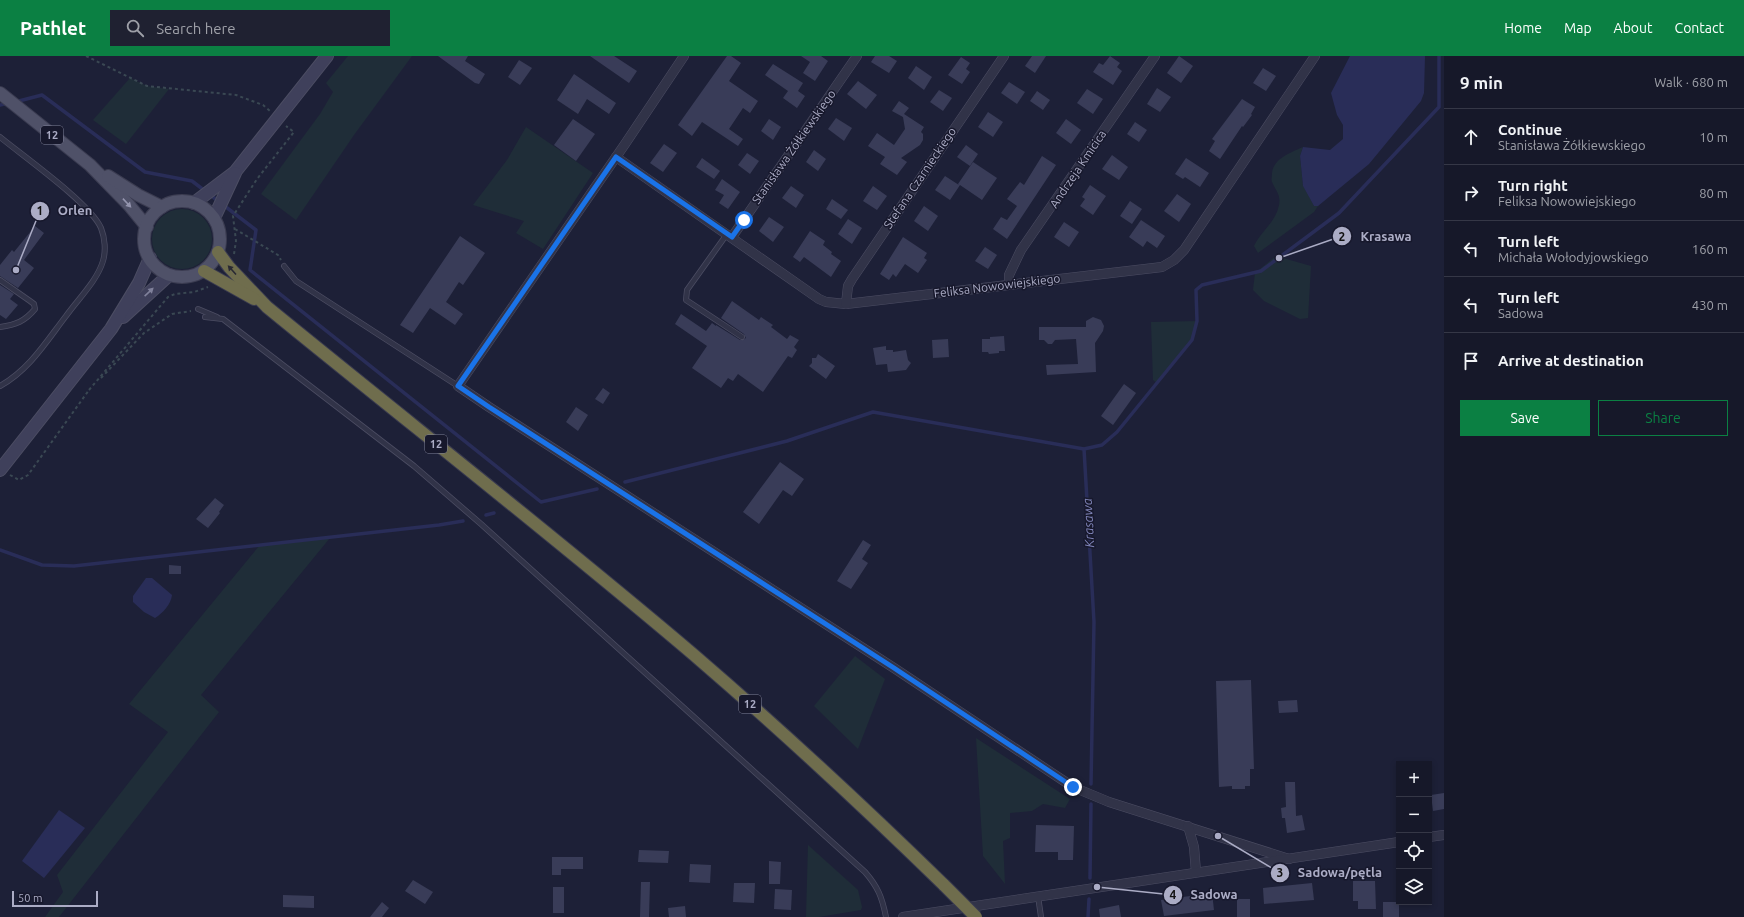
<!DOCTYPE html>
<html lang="en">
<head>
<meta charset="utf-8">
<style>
  :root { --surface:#161829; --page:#1f2131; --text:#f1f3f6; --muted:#9ea0a8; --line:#353746; --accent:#0b8043 }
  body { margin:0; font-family:Ubuntu,sans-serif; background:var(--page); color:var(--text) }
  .controls { position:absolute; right:12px; bottom:12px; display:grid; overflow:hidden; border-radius:0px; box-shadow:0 2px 6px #0003 }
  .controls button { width:36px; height:36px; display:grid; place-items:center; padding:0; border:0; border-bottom:1px solid var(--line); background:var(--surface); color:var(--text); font:20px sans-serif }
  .scale { position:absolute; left:12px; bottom:10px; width:86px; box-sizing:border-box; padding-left:4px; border:2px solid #abacc5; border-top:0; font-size:11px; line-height:14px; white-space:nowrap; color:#abacc5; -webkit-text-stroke:3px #17182c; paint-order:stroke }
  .stop { position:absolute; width:12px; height:12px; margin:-9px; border:3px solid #1a73e8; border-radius:50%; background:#fff }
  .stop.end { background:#1a73e8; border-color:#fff; box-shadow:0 1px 4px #0008 }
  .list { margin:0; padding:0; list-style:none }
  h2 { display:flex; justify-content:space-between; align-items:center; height:52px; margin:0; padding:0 16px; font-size:17px }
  h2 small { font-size:13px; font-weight:400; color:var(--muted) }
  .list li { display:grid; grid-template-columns:26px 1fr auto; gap:12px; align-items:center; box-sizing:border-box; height:56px; padding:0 16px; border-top:1px solid var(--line) }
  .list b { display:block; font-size:15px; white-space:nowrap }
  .list p { margin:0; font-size:13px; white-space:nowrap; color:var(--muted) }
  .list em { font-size:13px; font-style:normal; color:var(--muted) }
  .actions { display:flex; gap:8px; padding:12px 16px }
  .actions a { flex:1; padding:9px 0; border:1px solid var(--accent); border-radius:0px; text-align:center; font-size:14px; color:var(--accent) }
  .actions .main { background:var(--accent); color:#fff }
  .icon { flex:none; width:22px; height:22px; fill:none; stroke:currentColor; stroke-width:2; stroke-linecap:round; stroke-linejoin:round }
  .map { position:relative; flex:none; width:1444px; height:861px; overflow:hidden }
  header { display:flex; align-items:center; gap:24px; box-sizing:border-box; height:56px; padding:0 20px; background:var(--accent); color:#fff }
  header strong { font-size:19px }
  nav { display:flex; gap:22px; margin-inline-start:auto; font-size:14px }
  .search { width:280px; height:36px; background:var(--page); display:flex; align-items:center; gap:10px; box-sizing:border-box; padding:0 14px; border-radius:0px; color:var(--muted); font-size:15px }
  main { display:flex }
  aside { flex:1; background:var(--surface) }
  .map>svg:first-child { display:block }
  .green { fill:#1f2d38 }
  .water { fill:#292d58 }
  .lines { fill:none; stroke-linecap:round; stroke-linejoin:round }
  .stream { stroke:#292d58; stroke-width:3.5 }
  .building { fill:#393c58 }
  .service-casing { stroke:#4c4d63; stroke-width:6 }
  .minor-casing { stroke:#4c4d63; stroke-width:10 }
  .secondary-casing { stroke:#4c4d63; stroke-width:14 }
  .primary-casing { stroke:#3b3c51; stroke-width:14 }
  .motorway-casing { stroke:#393a4f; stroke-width:14 }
  .path { stroke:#3a4853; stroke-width:2; stroke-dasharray:3 3; stroke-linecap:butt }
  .service { stroke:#313348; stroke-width:4.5 }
  .minor { stroke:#313348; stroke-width:9 }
  .secondary { stroke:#3f405b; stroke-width:12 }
  .primary { stroke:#4f5168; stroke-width:12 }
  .motorway { stroke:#6f6d4d; stroke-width:12 }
  .motorway-bridge-casing { stroke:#393a4f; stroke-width:14; stroke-linecap:butt }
  .motorway-bridge { stroke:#6f6d4d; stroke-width:12 }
  .oneway { fill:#9495ae }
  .oneway2 { fill:#292933 }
  .oneway3 { fill:#80819b }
  .route { stroke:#1a73e8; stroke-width:5 }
  .labels { text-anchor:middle; stroke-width:3; stroke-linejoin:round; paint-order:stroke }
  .shield { fill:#17182c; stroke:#7f8097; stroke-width:1 }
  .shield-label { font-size:11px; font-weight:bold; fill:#abacc5 }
  .street-label { font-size:12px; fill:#abacc5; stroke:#17182c }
  .water-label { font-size:13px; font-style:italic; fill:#8085b9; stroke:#17182c }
  .leader { fill:none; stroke:#abacc5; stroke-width:1.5 }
  .callout-dot { fill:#abacc5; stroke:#17182c; stroke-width:1.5 }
  .mark-label { font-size:12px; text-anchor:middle; font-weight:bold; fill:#111 }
  .callout-label { font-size:13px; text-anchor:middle; font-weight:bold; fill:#abacc5; stroke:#17182c; stroke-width:3; stroke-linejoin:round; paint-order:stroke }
</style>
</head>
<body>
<header>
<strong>Pathlet</strong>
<div class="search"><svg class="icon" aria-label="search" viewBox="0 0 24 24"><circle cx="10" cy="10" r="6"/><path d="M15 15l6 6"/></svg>Search here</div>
<nav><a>Home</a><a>Map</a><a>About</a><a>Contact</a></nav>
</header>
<main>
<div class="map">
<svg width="1444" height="861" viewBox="0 0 1444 861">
  <rect width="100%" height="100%" fill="#1d2037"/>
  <g class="green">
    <polygon points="348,0 412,0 354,79 296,164 261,138 320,58 333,36 326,27"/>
    <polygon points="130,22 147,30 169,33 126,88 93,64"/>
    <polygon points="526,71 593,117 543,193 516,177 524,165 473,149 507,104"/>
    <path d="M1303,91L1300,100L1303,129L1314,150H1318L1314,156L1258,197L1254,190C1261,175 1276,166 1279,149C1281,139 1276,135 1272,126C1271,124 1272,121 1272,117C1274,102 1290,97 1303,91Z"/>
    <circle cx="182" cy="183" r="30"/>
    <polygon points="1276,200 1311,210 1308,262 1300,263 1264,245 1253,234 1255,217"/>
    <polygon points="1197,265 1192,284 1157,327 1153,324 1151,266"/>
    <polygon points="330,482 201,639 219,656 59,861 45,861 63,836 57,819 168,676 129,648 259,490"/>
    <polygon points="855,600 885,623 858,693 814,650"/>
    <polygon points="976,682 1070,743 1065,752 1043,748 1032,755 1010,757 1010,782 1003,785 1005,828 983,800"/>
    <polygon points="808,789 858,834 862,851 861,854 819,861 806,861"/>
  </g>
  <g class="water">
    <polygon points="1350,0 1425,0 1424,37 1421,45 1369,108 1318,150 1314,150 1303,130 1300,100 1303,91 1330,94 1343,83 1343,69 1337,59 1331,37"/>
    <path d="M146,522H152L172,539C171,548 163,557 155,562L144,556L133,546V540Z"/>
    <polygon points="59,754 85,772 44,822 22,805"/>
  </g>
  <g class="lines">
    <g class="stream">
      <polyline points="15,46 42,39 145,116 192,125 256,174 250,214 541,446 597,433"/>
      <polyline points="0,49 9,47"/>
      <polyline points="1084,393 1094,566 1091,728"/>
      <polyline points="625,426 787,385 873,356 1084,393 1102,389 1117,376 1192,284 1197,265 1196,234 1202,229 1261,215 1339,157 1439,51 1439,0"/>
      <polyline points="486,459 494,457"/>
      <polyline points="0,494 42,509 74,510 439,469 463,465"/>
      <polyline points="1090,822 1091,748"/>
      <polyline points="1088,861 1089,843"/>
    </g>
  </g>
  <g class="building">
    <polygon points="438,0 468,0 465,5 485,18 479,28 475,27"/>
    <polygon points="590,0 614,0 637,15 629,27"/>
    <polygon points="727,0 731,0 741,7 729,25 758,45 750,57 743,52 729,73 743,83 738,90 702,66 692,80 678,69"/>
    <polygon points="801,0 821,0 828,5 815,25 803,17 810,6"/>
    <polygon points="875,0 889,0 897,5 889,17 871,6"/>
    <polygon points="1032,0 1046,0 1035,17 1025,10"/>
    <polygon points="1110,0 1120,7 1117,11 1122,15 1113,29 1093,16 1099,7 1103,9"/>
    <polygon points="1179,0 1193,10 1181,27 1167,17"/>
    <polygon points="961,1 970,7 966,13 970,16 962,28 948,19"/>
    <polygon points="519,4 532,12 520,29 508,21"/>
    <polygon points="773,8 803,27 798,35 805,40 797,52 783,42 788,35 765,19"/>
    <polygon points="916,10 932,21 924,34 908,22"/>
    <polygon points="1263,12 1276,20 1266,35 1253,27"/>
    <polygon points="574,18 616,47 609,58 587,43 578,58 557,44"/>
    <polygon points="858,25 877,39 866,53 847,38"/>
    <polygon points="1009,26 1025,36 1017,48 1001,37"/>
    <polygon points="1157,32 1171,41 1160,56 1147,48"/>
    <polygon points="1087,33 1103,43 1093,58 1077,47"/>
    <polygon points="939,34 952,42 943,55 930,46"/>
    <polygon points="1037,35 1050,44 1043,54 1030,45"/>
    <polygon points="1242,43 1255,51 1251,58 1252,59 1243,71 1242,70 1220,103 1209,95 1215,85 1212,83"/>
    <polygon points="899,45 909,52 904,58 924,71 921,76 923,78 923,84 920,89 901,102 907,106 897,119 880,108 885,101 868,90 877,77 894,89 905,73 903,61 892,55"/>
    <polygon points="988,56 1003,66 993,81 978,71"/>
    <polygon points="836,62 852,72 844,85 828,73"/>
    <polygon points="573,63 595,78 576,105 554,89"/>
    <polygon points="769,63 781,71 773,84 761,75"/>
    <polygon points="1066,63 1081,74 1071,88 1056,77"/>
    <polygon points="1135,66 1147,74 1139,86 1127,78"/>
    <polygon points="664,88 677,97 663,116 650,107"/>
    <polygon points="966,89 978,98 970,110 957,101"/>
    <polygon points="814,94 826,103 818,115 806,106"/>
    <polygon points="747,97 759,105 750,118 738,109"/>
    <polygon points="1112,99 1128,111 1119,124 1102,113"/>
    <polygon points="1042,100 1056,109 1007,183 993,173 1001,161 1007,164 1017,150 1007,143 1020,126 1024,129"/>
    <polygon points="702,102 720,115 714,123 696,111"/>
    <polygon points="1186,102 1209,117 1200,131 1185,121 1183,123 1175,118"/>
    <polygon points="973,106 997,122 982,144 960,129 950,144 935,134 945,120 959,129 958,128"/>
    <polygon points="722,123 740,136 728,153 719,147 724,139 715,134"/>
    <polygon points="1090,129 1106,140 1093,159 1080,150 1085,143 1082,141"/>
    <polygon points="791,130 804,139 796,152 782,142"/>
    <polygon points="873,130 887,140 877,154 863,145"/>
    <polygon points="1177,138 1191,148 1179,166 1164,155"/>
    <polygon points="832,143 848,154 841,163 826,153"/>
    <polygon points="1130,145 1142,153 1132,168 1120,160"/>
    <polygon points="924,150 938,160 928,175 914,165"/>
    <polygon points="769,161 784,171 773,186 759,175"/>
    <polygon points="848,163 862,172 852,188 838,178"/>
    <polygon points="1141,164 1165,180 1157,192 1147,185 1143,191 1129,181"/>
    <polygon points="1064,166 1079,176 1069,191 1054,181"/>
    <polygon points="35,170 44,177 24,204 34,212 18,232 0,220 0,209 12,194 14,196"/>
    <polygon points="810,175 825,185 823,189 832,196 831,198 841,205 831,221 804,201 800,206 793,201"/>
    <polygon points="460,180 485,197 463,229 459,226 446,246 463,258 455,269 430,252 413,277 400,269"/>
    <polygon points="903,181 927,197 924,202 927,204 918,217 905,208 896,221 893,218 889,224 880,218"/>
    <polygon points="985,191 997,199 988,213 975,205"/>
    <polygon points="0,229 14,238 10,243 18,249 6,263 0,259"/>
    <polygon points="732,245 759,264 761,261 773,269 771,271 787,283 790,279 799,284 794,291 797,294 792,302 788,300 763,336 738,318 733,325 728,322 721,332 692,312 707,290 675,268 681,258 706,275 712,267 716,270 716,269 740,284 743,284 746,282 744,278 721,262"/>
    <polygon points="1093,261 1101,264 1104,270 1103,275 1095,287 1096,316 1047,319 1046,309 1078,308 1076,283 1055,284 1052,288 1048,288 1044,284 1039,284 1039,271 1086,271 1086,265"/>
    <polygon points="1004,280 1005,295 999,295 999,297 989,298 988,296 982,296 982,283 990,283 990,281"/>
    <polygon points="948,283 949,301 933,302 932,284"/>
    <polygon points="886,290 886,294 893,294 893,296 906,294 908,304 911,307 906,314 888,316 887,308 876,309 873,292"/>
    <polygon points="818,298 835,310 826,323 809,310 812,307 812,302 816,302"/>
    <polygon points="1124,328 1136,337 1113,369 1101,360"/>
    <polygon points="603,332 610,337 603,348 595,343"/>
    <polygon points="576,351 588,359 578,375 566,366"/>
    <polygon points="780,406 804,423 792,440 783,434 759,468 743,456"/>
    <polygon points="215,442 224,449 219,456 220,457 208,472 196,463"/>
    <polygon points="863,484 871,489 862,503 868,507 851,533 837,525"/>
    <polygon points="169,509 181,510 181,518 169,518"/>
    <polygon points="1251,624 1254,713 1250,713 1250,730 1245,730 1245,733 1232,733 1232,730 1219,731 1216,625"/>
    <polygon points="1297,644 1298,656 1279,657 1278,645"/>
    <polygon points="1285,726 1295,726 1296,760 1302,759 1305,774 1287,777 1285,762 1282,762 1281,752 1286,751"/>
    <polygon points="1444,737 1444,753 1433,755 1431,739"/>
    <polygon points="1036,769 1074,770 1073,804 1058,804 1058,796 1035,796"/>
    <polygon points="639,794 669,795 668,807 638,806"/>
    <polygon points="552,801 583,801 583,813 561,813 561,819 552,819"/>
    <polygon points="769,805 781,806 780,828 769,828"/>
    <polygon points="690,808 711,809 710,827 689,826"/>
    <polygon points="413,824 433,836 425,848 405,835"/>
    <polygon points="1353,825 1375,825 1376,853 1358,853 1358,845 1353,845"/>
    <polygon points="641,826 650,826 649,861 640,861"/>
    <polygon points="734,827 755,827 754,847 733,846"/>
    <polygon points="1312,827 1314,844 1264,848 1263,832"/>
    <rect x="553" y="831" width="11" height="26"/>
    <polygon points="775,833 792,834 791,854 774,853"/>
    <polygon points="1212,837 1214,854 1164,860 1161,844"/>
    <polygon points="283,839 314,840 314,852 283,851"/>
    <rect x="1237" y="843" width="13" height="18"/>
    <polygon points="382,846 389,852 382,861 370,861"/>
    <rect x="1383" y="846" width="16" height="15"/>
    <polygon points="1119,849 1121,861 1100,861 1099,853"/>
    <polygon points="685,850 686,861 669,861 668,852"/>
  </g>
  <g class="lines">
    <g class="service-casing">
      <g id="service">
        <path d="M0,81C23,100 91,148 101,172C105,182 106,195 103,205C97,225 78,243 66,260C46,286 29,314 0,330"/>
        <polyline points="727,178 687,234 686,244 742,281"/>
        <polyline points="284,210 296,225 458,330"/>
        <path d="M0,224L30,245L34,248L35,253C25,265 16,269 0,271"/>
        <polyline points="198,253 217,261"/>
        <path d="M205,261L223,263L414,410L481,468L865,816C878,831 882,841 886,861"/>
        <polyline points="1038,840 1041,861"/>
      </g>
    </g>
    <g class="minor-casing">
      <g id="minor">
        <polyline points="684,0 625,88 458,330 489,351 894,612 1073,731 1109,746 1289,803"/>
        <polyline points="616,101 819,243 826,246 846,248 1162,211 1174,204 1184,194 1315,0"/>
        <polyline points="732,181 857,0"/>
        <polyline points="1009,229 1009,219 1021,194 1155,0"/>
        <polyline points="846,248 848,230 852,223 1004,0"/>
        <polyline points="1188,770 1194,791 1196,816"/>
        <polyline points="1429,781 1444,779"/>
        <polyline points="903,861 1399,786"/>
      </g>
    </g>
    <g class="secondary-casing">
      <g id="secondary">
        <polyline points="194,147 235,116 327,0"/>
        <polyline points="214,162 235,117"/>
        <polyline points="123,261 169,219"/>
        <polyline points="0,414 111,273 139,227 150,202"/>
      </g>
    </g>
    <g class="primary-casing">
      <g id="primary">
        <polyline points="0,37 90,109 129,149 147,171"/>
        <polyline points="108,120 138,139 162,151"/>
        <circle cx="182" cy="183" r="38"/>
      </g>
    </g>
    <g class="motorway-casing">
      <g id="motorway">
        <path d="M218,196L229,211L267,251C409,367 554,480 694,599C780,673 863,750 944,829"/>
        <polyline points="204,215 254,243"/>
      </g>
    </g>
    <g class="path">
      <polyline points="86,0 147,30 236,39 263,49 270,55"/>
      <polyline points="235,173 278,199 281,204"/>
      <polyline points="234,198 236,185 233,160 257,123 294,76 286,70"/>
      <polyline points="101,322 144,277 172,258 191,255"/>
      <polyline points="89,334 168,241 175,238 194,236 208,231"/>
      <polyline points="10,419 19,424 28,419 89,334"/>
    </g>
    <use href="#service" class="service"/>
    <use href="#minor" class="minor"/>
    <use href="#secondary" class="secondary"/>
    <use href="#primary" class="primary"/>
    <use href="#motorway" class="motorway"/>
    <g class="motorway-bridge-casing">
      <polyline id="motorway-bridge" points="944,829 976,861"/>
    </g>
    <use href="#motorway-bridge" class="motorway-bridge"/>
  </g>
  <defs><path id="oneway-solid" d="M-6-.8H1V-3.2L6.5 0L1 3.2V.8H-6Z"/></defs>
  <use class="oneway" href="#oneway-solid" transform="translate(127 147) rotate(47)"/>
  <use class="oneway2" href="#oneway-solid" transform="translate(232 214) rotate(-132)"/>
  <use class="oneway3" href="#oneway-solid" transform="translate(149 236) rotate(-43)"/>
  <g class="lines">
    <polyline class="route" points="744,164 732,181 616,101 458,330 489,351 894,612 1073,731"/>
  </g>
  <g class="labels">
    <g class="shield">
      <rect x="41" y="70" width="22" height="18" rx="3"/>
      <rect x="425" y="379" width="22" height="18" rx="3"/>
      <rect x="739" y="639" width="22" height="18" rx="3"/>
    </g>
    <g class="shield-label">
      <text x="52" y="83">12</text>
      <text x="436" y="392">12</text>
      <text x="750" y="652">12</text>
    </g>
    <g class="street-label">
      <text transform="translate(794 91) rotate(-55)" y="4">Stanisława Żółkiewskiego</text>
      <text transform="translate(1078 113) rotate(-56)" y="4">Andrzeja Kmicica</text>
      <text transform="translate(920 122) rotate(-56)" y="4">Stefana Czarnieckiego</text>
      <text transform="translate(997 230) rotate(-7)" y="4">Feliksa Nowowiejskiego</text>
    </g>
    <g class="water-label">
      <text transform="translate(1088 467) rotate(-93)" y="5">Krasawa</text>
    </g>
  </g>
  <path class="leader" d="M16 214L40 155M1279 202L1342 180M1218 780L1280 817M1097 831L1173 839"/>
  <g class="callout-dot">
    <circle cx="16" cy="214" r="4"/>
    <circle cx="1279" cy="202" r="4"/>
    <circle cx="1218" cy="780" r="4"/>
    <circle cx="1097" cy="831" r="4"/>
    <circle cx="40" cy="155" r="10"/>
    <circle cx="1342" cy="180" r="10"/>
    <circle cx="1280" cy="817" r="10"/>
    <circle cx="1173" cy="839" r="10"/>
  </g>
  <g class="mark-label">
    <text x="40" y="159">1</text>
    <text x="1342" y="185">2</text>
    <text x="1280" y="821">3</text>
    <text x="1173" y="843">4</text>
  </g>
  <g class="callout-label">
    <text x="75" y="159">Orlen</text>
    <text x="1386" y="185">Krasawa</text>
    <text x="1340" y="821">Sadowa/pętla</text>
    <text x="1214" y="843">Sadowa</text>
  </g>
</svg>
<div class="controls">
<button>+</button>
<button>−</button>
<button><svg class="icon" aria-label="locate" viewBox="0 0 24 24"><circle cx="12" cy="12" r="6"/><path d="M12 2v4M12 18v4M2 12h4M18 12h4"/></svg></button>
<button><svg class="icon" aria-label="layers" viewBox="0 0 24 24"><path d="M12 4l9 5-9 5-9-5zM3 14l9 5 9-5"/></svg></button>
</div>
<div class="scale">50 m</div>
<div class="stop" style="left:744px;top:164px"></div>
<div class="stop end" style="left:1073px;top:731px"></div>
</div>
<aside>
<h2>9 min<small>Walk · 680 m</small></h2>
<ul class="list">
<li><svg class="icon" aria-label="ahead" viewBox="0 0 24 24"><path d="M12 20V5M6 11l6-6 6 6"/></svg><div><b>Continue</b><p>Stanisława Żółkiewskiego</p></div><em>10 m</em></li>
<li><svg class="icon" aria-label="right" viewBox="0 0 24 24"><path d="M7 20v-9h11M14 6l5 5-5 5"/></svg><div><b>Turn right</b><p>Feliksa Nowowiejskiego</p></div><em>80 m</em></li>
<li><svg class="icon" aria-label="left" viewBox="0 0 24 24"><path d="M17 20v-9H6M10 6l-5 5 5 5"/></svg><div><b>Turn left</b><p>Michała Wołodyjowskiego</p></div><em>160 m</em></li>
<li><svg class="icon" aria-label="left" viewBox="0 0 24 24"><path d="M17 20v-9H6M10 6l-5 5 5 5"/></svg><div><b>Turn left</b><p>Sadowa</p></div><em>430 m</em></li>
<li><svg class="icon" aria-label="arrive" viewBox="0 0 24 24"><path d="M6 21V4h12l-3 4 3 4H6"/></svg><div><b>Arrive at destination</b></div></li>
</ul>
<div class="actions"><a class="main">Save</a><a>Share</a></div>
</aside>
</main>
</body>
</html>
